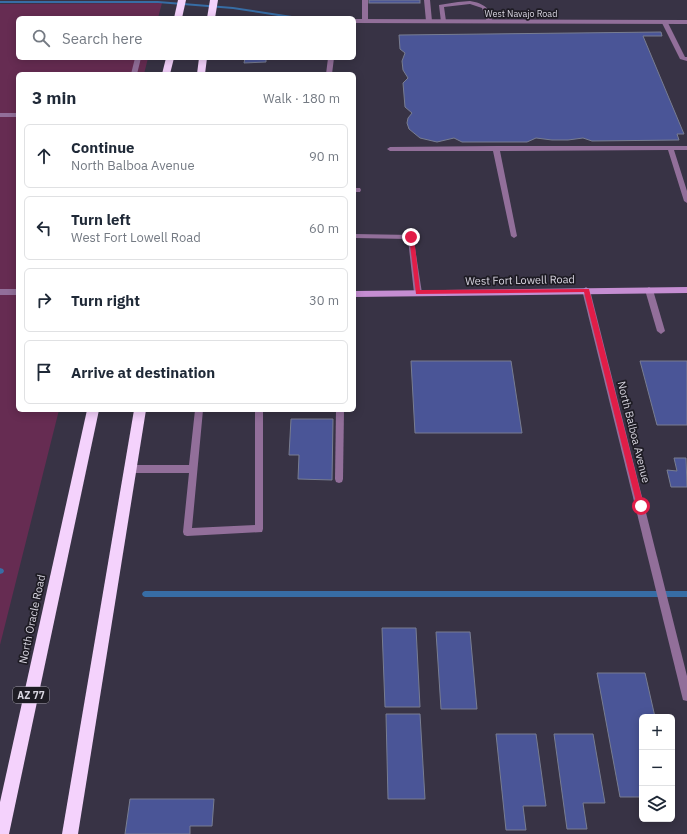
<!DOCTYPE html>
<html lang="en">
<head>
<meta charset="utf-8">
<style>
  :root { --surface:#fff; --page:#f2f2f3; --text:#1f2937; --muted:#747a83; --line:#e0e1e3 }
  body { margin:0; font-family:"IBM Plex Sans",sans-serif; background:var(--page); color:var(--text) }
  .controls { position:absolute; right:12px; bottom:12px; display:grid; overflow:hidden; border-radius:6px; box-shadow:0 2px 10px #0003 }
  .controls button { width:36px; height:36px; display:grid; place-items:center; padding:0; border:0; border-bottom:1px solid var(--line); background:var(--surface); color:var(--text); font:20px sans-serif }
  .stop { position:absolute; width:12px; height:12px; margin:-9px; border:3px solid #e11d48; border-radius:50%; background:#fff }
  .stop.end { background:#e11d48; border-color:#fff; box-shadow:0 1px 4px #0008 }
  .list { margin:0; padding:0; list-style:none }
  h2 { display:flex; justify-content:space-between; align-items:center; height:52px; margin:0; padding:0 16px; font-size:17px }
  h2 small { font-size:13px; font-weight:400; color:var(--muted) }
  .list li { display:grid; grid-template-columns:26px 1fr auto; gap:12px; align-items:center; box-sizing:border-box; height:64px; margin:0 8px 8px; padding:0 8px; border:1px solid var(--line); border-radius:6px }
  .list b { display:block; font-size:15px; white-space:nowrap }
  .list p { margin:0; font-size:13px; white-space:nowrap; color:var(--muted) }
  .list em { font-size:13px; font-style:normal; color:var(--muted) }
  .icon { flex:none; width:22px; height:22px; fill:none; stroke:currentColor; stroke-width:2; stroke-linecap:round; stroke-linejoin:round }
  .map { position:relative; flex:none; width:687px; height:834px; overflow:hidden }
  .search { position:absolute; background:var(--surface); box-shadow:0 2px 10px #0003; left:16px; top:16px; width:340px; height:44px; display:flex; align-items:center; gap:10px; box-sizing:border-box; padding:0 14px; border-radius:6px; color:var(--muted); font-size:15px }
  .panel { position:absolute; background:var(--surface); box-shadow:0 2px 10px #0003; left:16px; top:72px; width:340px; height:340px; border-radius:6px }
  .map>svg:first-child { display:block }
  .green { fill:#662c52 }
  .lines { fill:none; stroke-linecap:round; stroke-linejoin:round }
  .stream { fill:#376da5; fill-rule:evenodd }
  .building { fill:#4a5597; stroke:#787d91 }
  .lane { fill:#926f9a; fill-rule:evenodd }
  .street { fill:#926f9a; fill-rule:evenodd }
  .secondary { fill:#c58ed2; fill-rule:evenodd }
  .highway { fill:#f4d2fc; fill-rule:evenodd }
  .route { fill:#e11d48 }
  .labels { text-anchor:middle; stroke-width:3.5; stroke-linejoin:round; paint-order:stroke }
  .far-street-label { font-size:9px; fill:#d8d5e0; stroke:#1e1c24 }
  .shield { fill:#1e1c24; stroke:#a09ea8; stroke-width:1 }
  .shield-label { font-size:10px; font-weight:bold; fill:#d8d5e0 }
  .street-label { font-size:11px; fill:#d8d5e0; stroke:#1e1c24 }
</style>
</head>
<body>
<div class="map">
<svg width="687" height="834" viewBox="0 0 687 834">
  <rect width="100%" height="100%" fill="#383345"/>
  <polygon class="green" points="162,3 158,18 18,18 18,58 148,58 144,74 18,74 18,410 59,410 0,645 0,4"/>
  <g class="lines">
    <g class="stream">
      <polygon points="0,1 158,1 233,7 292,16 294,17 291,18 233,9 158,3 0,3"/>
      <polygon points="0,568 3,569 4,571 3,573 0,574"/>
      <polygon points="145,591 687,591 687,597 145,597 143,596 142,594 143,592"/>
    </g>
  </g>
  <g class="building">
    <rect x="369" y="0" width="51" height="3"/>
    <polygon points="661,32 662,36 643,36 684,134 677,134 679,140 592,141 583,138 568,140 552,140 536,138 527,142 462,142 454,138 437,142 420,138 409,129 407,123 408,118 412,113 405,107 403,83 408,78 403,70 402,61 405,53 400,49 399,35"/>
    <polygon points="245,58 266,58 266,62 244,63"/>
    <polygon points="411,361 511,361 522,433 415,433"/>
    <polygon points="640,361 687,361 687,425 657,425"/>
    <polygon points="291,419 333,419 332,480 298,479 299,455 289,455"/>
    <polygon points="674,458 686,458 687,487 671,487 667,470 677,471"/>
    <polygon points="382,628 416,628 420,707 385,707"/>
    <polygon points="436,632 470,632 477,709 441,709"/>
    <polygon points="597,673 645,673 655,717 642,717 642,797 620,797"/>
    <polygon points="386,714 420,714 425,799 388,799"/>
    <polygon points="496,734 536,734 546,806 523,806 526,830 506,830"/>
    <polygon points="554,734 593,734 605,803 583,803 587,829 567,829"/>
    <polygon points="130,799 214,799 212,826 190,826 190,834 125,834"/>
  </g>
  <g class="lines">
    <g class="lane">
      <polygon points="362,0 368,0 368,21 365,23 362,21"/>
      <polygon points="424,0 430,0 432,21 429,23 426,21"/>
      <path d="M470,1C483,3 493,9 492,23L487,22L482,8L470,4L444,7L446,21L441,22L439,5L458,2Z"/>
      <polygon points="663,22 668,23 685,57 687,57 687,61 680,59 662,23"/>
      <polygon points="135,58 141,58 137,74 131,74"/>
      <polygon points="328,58 334,58 332,74 326,74"/>
      <rect x="0" y="113" width="18" height="4"/>
      <polygon points="496,146 687,146 687,150 674,150 687,191 687,203 684,201 668,150 500,151 517,236 514,238 511,236 493,151 390,151 387,149 390,147"/>
      <polygon points="354,188 360,188 361,190 360,192 354,192"/>
      <polygon points="354,234 413,235 422,293 421,295 415,295 414,293 408,239 354,238"/>
      <polygon points="649,287 653,290 665,331 661,334 657,331 645,290"/>
      <rect x="0" y="289" width="18" height="6"/>
      <polygon points="195,410 203,410 192,528 255,525 255,410 263,410 263,529 262,532 187,536 184,535 183,532 189,473 130,473 127,472 126,469 127,466 130,465 189,465"/>
      <polygon points="336,410 344,410 343,479 342,482 339,483 336,482 335,479"/>
    </g>
    <g class="street">
      <polygon points="354,19 687,20 687,24 354,23"/>
      <polygon points="586,287 590,290 687,676 687,701 683,700 682,696 582,290"/>
    </g>
    <polygon class="secondary" points="687,287 687,293 354,297 354,291"/>
    <g class="highway">
      <polygon points="178,0 186,0 182,18 174,18"/>
      <polygon points="210,0 218,0 215,18 207,18"/>
      <polygon points="166,58 174,58 170,74 162,74"/>
      <polygon points="199,58 207,58 205,74 197,74"/>
      <polygon points="87,410 99,410 9,834 0,834 0,802"/>
      <polygon points="134,410 146,410 78,834 62,834"/>
    </g>
  </g>
  <polygon class="route" points="409,236 414,237 420,290 589,289 644,506 643,508 641,509 637,506 584,292 416,294"/>
  <g class="labels">
    <g class="far-street-label">
      <text x="521" y="17">West Navajo Road</text>
    </g>
    <rect class="shield" x="13" y="687" width="36" height="16" rx="3"/>
    <g class="shield-label">
      <text x="31" y="699">AZ 77</text>
    </g>
    <g class="street-label">
      <text transform="translate(520 280) rotate(-1)" y="4">West Fort Lowell Road</text>
      <text transform="translate(634 432) rotate(76)" y="4">North Balboa Avenue</text>
      <text transform="translate(32 619) rotate(-78)" y="4">North Oracle Road</text>
    </g>
  </g>
</svg>
<div class="controls">
<button>+</button>
<button>−</button>
<button><svg class="icon" aria-label="layers" viewBox="0 0 24 24"><path d="M12 4l9 5-9 5-9-5zM3 14l9 5 9-5"/></svg></button>
</div>
<div class="stop" style="left:641px;top:506px"></div>
<div class="stop end" style="left:411px;top:237px"></div>
<div class="search"><svg class="icon" aria-label="search" viewBox="0 0 24 24"><circle cx="10" cy="10" r="6"/><path d="M15 15l6 6"/></svg>Search here</div>
<section class="panel">
<h2>3 min<small>Walk · 180 m</small></h2>
<ul class="list">
<li><svg class="icon" aria-label="ahead" viewBox="0 0 24 24"><path d="M12 20V5M6 11l6-6 6 6"/></svg><div><b>Continue</b><p>North Balboa Avenue</p></div><em>90 m</em></li>
<li><svg class="icon" aria-label="left" viewBox="0 0 24 24"><path d="M17 20v-9H6M10 6l-5 5 5 5"/></svg><div><b>Turn left</b><p>West Fort Lowell Road</p></div><em>60 m</em></li>
<li><svg class="icon" aria-label="right" viewBox="0 0 24 24"><path d="M7 20v-9h11M14 6l5 5-5 5"/></svg><div><b>Turn right</b></div><em>30 m</em></li>
<li><svg class="icon" aria-label="arrive" viewBox="0 0 24 24"><path d="M6 21V4h12l-3 4 3 4H6"/></svg><div><b>Arrive at destination</b></div></li>
</ul>
</section>
</div>
</body>
</html>
